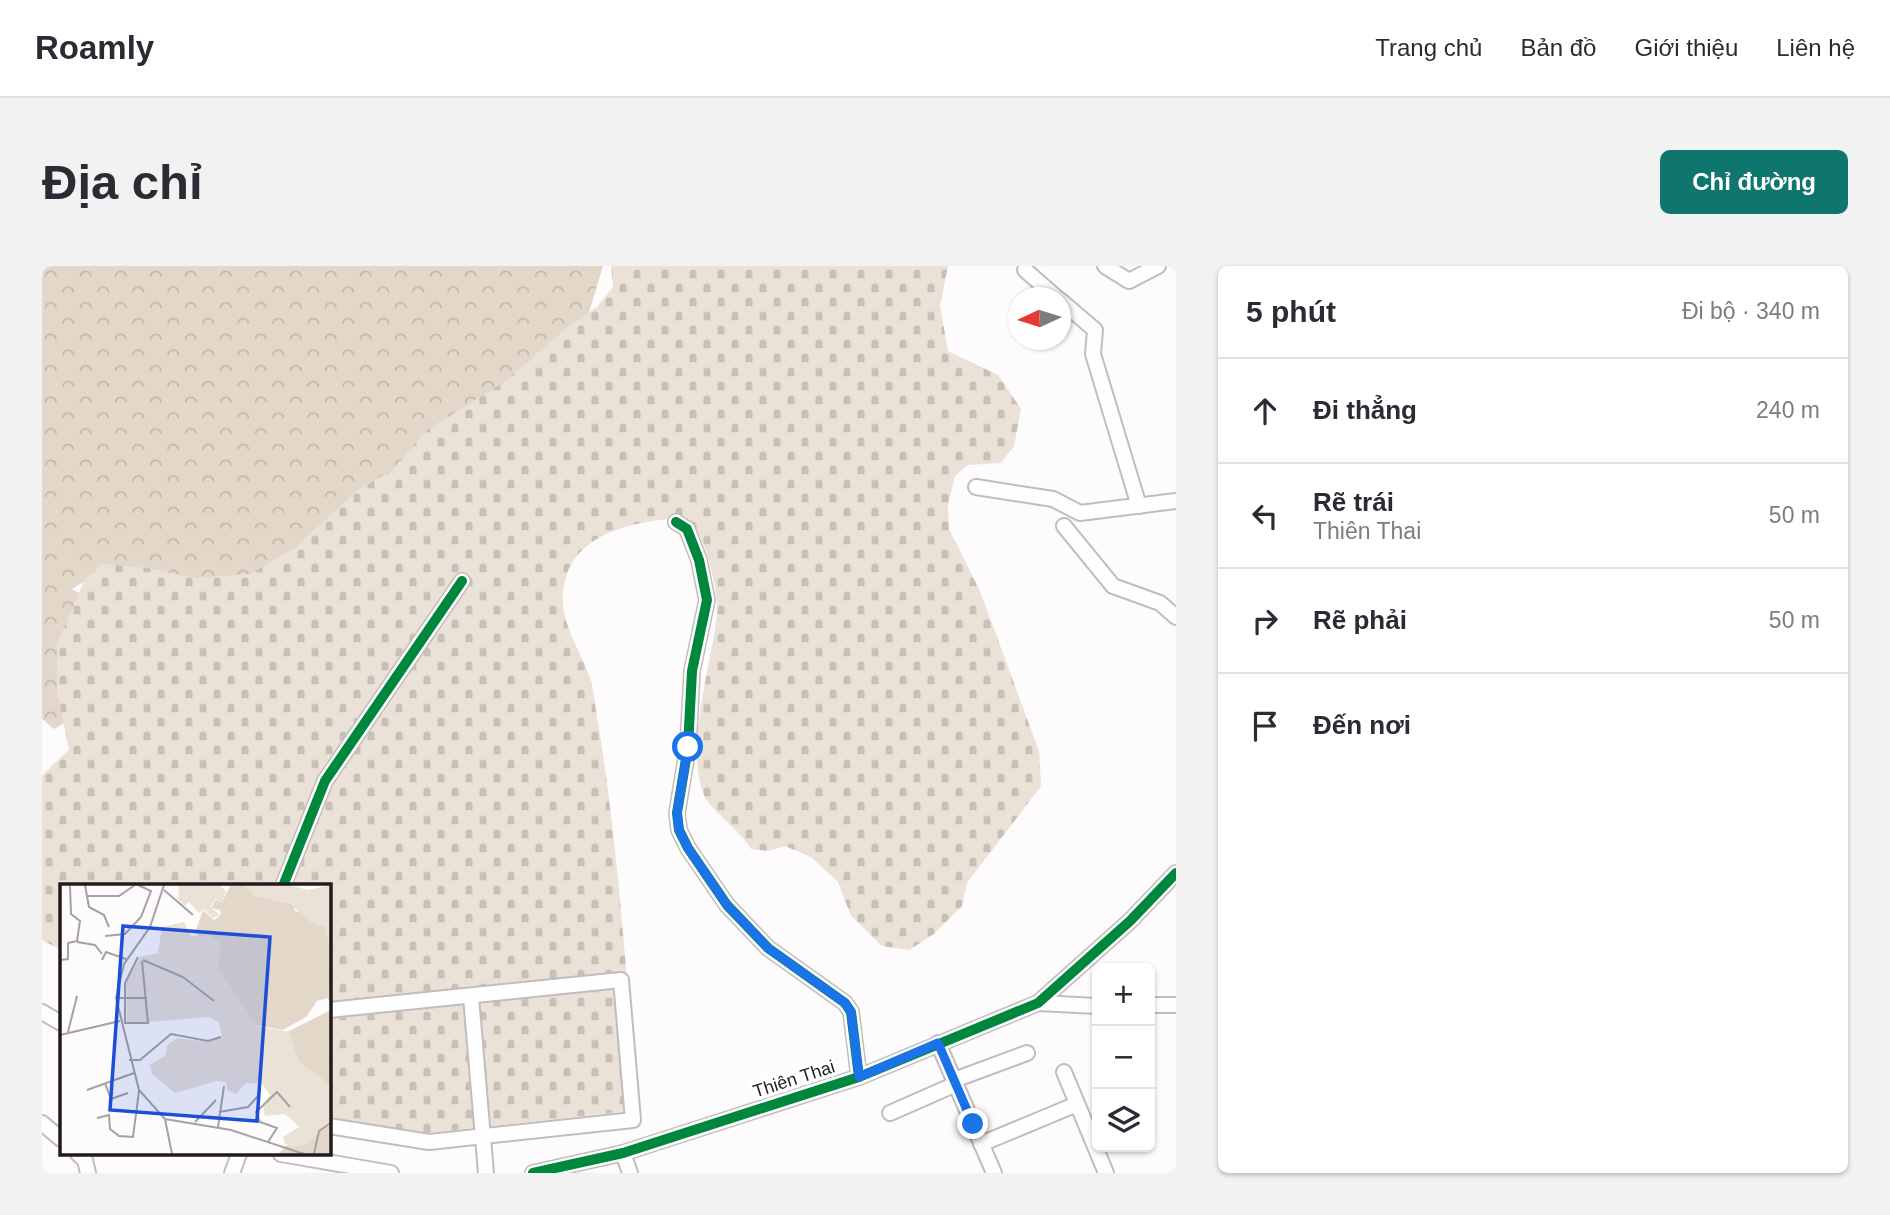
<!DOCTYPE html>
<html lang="vi">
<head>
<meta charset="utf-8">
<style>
  :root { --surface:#fff; --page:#f2f2f3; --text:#2b2b33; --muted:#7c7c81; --line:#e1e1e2; --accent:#0f766e }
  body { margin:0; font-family:Helvetica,sans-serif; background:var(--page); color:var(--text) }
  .controls { position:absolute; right:21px; bottom:21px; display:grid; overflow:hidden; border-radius:10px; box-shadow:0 2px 5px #0004 }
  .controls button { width:63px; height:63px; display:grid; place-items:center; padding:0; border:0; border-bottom:2px solid var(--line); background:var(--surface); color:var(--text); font:35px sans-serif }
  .compass { position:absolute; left:966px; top:21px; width:63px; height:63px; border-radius:50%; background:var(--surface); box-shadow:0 2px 5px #0004; rotate:266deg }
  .stop { position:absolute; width:21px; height:21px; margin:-16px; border:5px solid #1a73e8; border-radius:50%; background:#fff }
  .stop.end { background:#1a73e8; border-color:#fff; box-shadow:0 2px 7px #0008 }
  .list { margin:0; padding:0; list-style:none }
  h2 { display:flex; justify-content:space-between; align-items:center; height:91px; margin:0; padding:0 28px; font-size:30px }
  h2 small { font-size:23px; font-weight:400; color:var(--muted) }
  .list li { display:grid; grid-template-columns:46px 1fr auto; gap:21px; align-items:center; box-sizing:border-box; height:105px; padding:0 28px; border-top:2px solid var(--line) }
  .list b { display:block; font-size:26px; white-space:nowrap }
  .list p { margin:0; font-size:23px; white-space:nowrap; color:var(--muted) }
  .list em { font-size:23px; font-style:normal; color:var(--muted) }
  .icon { flex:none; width:38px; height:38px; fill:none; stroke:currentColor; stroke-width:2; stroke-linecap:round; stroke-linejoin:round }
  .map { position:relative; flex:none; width:1134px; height:907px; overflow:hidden; border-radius:10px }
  header { display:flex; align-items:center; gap:42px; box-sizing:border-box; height:98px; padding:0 35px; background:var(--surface); border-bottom:2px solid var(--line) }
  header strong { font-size:33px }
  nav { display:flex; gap:38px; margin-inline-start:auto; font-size:24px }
  .intro { display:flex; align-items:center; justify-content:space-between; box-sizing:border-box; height:168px; padding:0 42px }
  h1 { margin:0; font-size:49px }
  .button { padding:18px 32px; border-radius:10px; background:var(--accent); color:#fff; font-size:24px; font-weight:700 }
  main { display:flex; gap:42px; padding:0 42px }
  aside { flex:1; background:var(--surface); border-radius:10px; box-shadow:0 2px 5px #0004 }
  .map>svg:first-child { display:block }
  .forest { fill:url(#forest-crowns) }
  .cemetery { fill:url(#cemetery-stones) }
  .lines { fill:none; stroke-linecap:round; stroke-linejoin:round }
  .minor-casing { stroke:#c2bcbd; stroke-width:18 }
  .minor { stroke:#fffeff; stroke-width:14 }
  .cycleway-casing { stroke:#fff; stroke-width:15 }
  .cycleway { stroke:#00873e; stroke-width:10 }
  .route { stroke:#1a73e8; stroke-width:9 }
  .labels { text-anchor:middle; stroke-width:7; stroke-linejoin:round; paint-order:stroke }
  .street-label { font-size:18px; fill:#221b1c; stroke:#fff }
  .inset-road { fill:none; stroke:#a6a1a2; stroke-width:2 }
  .view { fill:#1d4ed8; fill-opacity:0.15; stroke:#1d4ed8; stroke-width:3.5 }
  .inset-edge { fill:none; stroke:#221b1c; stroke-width:3.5 }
</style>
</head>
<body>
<header>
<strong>Roamly</strong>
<nav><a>Trang chủ</a><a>Bản đồ</a><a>Giới thiệu</a><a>Liên hệ</a></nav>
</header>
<div class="intro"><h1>Địa chỉ</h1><a class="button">Chỉ đường</a></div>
<main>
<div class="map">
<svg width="1134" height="907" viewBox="0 0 1134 907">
  <defs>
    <pattern id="forest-crowns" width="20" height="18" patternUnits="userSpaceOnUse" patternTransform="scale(1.75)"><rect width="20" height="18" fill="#e3d7c9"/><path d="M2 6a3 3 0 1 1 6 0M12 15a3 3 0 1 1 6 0" fill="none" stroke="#c2b8ac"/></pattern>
    <pattern id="cemetery-stones" width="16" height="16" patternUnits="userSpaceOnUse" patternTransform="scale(1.75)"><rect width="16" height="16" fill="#eae1d7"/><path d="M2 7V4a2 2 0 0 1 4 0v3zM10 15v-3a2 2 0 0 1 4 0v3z" fill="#c8c0b8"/></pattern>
  </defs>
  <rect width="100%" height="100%" fill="#fefbfc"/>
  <polygon class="forest" points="0,0 561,0 545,53 261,295 146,332 69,299 30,323 74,348 39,447 12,463 0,453"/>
  <path class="cemetery" d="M569,0H906L898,40L906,85L956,109L979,143L972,180L959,197L926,199L913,210L906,238L907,263L938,325L997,485L999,520L925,617L920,640L892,668L867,684L840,680L809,650L796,616L769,591L743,580L726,585L709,583C699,565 665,541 661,527C643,476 670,399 675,347C677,331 665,276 654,265C649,260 642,256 637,252C597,255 540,265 525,308C511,349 535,375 548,412C551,420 552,430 553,438C576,572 584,709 596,844L385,867L340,863L287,850V620H19V684L0,674V509L27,484L15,425V378L43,313L60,298L106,302L152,312L208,308L253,282L316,224L349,205L385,164L462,116L528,59L555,41L571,21Z"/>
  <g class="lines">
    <g class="minor-casing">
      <g id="minor">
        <polyline points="1063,0 1087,15 1116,0"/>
        <polyline points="983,4 1015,32"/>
        <polyline points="1018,34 1053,64 1051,88 1097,240"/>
        <polyline points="934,221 1011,233 1038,247 1134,235"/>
        <polyline points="634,256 645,263 657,294 665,334 650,405 646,481 635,547 637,564 646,582 685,639 726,682 803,737 809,746 817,811"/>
        <polyline points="1022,260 1071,320 1118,337 1134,351"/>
        <polyline points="241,620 283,515 420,315"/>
        <polyline points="429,731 444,907"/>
        <polyline points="996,737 1055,740"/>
        <polyline points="1108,739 1134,739"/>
        <polyline points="287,744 579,714 591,854 387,876 287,860"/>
        <polyline points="0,746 19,757"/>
        <polyline points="896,777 952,907"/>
        <polyline points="1022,806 1064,907"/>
        <polyline points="912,814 985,787"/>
        <polyline points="848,847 914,818"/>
        <polyline points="0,857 19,873"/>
        <polyline points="939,878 1035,838"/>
        <polyline points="581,887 588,907"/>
        <polyline points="36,888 43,894 46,907"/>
        <polyline points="239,888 349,907"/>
        <polyline points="190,907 197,888"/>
        <polyline points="491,907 581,887 817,811 996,737 1088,655 1134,607"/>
      </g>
    </g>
    <use href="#minor" class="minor"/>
    <g class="cycleway-casing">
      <g id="cycleway">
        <polyline points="634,256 645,263 657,294 665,334 650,405 646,481 635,547 637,564 646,582 685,639 726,682 803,737 809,746 817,811"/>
        <polyline points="241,620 283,515 420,315"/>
        <polyline points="491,907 581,887 817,811 996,737 1088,655 1134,607"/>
      </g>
    </g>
    <use href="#cycleway" class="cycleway"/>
  </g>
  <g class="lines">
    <polyline class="route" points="646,481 635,547 637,564 646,582 685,639 726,682 803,737 809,746 817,811 896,777 931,858"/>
  </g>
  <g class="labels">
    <g class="street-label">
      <text transform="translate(752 813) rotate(-18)" y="6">Thiên Thai</text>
    </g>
  </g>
  <g transform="translate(18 618)">
    <rect width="271" height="271" fill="#fefbfc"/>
    <path d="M184,1L231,15L235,27L271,39V118L267,114L257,117L246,133L223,146L195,141L157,89L158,55L153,61L135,49L143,26L154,36L161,31L160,26L151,24L156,16L162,18L170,2ZM271,126V206L243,185L225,149ZM271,241V270H218L234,255Z" fill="#e3d7c9"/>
    <path d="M119,1H159L166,7L162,18L156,15L150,23L160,31L153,34L144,25L139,29L129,18L125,22L118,15ZM184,1H228L248,6L271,1V71L265,43L250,38L230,20L194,12ZM124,38L131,52L149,51L161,59L158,83L197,142L229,148L239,178L271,201V237L248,259L233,264L225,259L223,253L239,243L225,230L205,232L203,221L210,211L202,200L186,199L176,210L167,206L166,198L157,197L115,209L92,190L90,181L106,171L107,161L117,154L147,158L162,153L159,139L150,133L67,140L66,98L80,73L98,69L102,43Z" fill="#eae1d7"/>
    <path class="inset-road" d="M25,1L29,23L44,31L49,43M104,1L90,43L64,80L56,114L79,206L105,235L112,270M104,6L133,31M27,12H59L75,1M45,52L65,50L81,33L91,7L78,1M17,58L35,61L42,70M78,73L65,99V139H88L82,77M0,76L8,75V59L17,57L20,37L11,30L10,2M42,76L46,68L66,75M83,76L123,93L154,117M56,114H87M8,148L17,112M0,151L60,137M69,176H80L111,150L148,157L161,153M45,199L51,215L68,209M27,206L74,189M159,228L188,223L198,212M37,234L49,231L50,245L59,252L73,253L79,207M105,235L171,246L244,270M135,238L156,216M158,243L164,202M208,258L217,244L200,238L196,228L217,208L230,223M254,270L259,247L272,238"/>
    <path class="view" d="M63,42L210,53L197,237L50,226Z"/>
    <rect width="271" height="271" class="inset-edge"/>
  </g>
</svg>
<div class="controls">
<button>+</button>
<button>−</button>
<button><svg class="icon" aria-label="layers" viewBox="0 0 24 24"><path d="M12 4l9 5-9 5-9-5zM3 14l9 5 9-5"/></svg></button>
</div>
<svg class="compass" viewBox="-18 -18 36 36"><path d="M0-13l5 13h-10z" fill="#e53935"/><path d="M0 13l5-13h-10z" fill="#7c7c81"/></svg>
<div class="stop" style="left:646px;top:481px"></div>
<div class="stop end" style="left:931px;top:858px"></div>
</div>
<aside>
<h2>5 phút<small>Đi bộ · 340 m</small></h2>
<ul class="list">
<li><svg class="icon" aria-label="ahead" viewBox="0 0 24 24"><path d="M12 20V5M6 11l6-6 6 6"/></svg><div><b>Đi thẳng</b></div><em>240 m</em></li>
<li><svg class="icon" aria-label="left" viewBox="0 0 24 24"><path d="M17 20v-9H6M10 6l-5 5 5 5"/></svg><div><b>Rẽ trái</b><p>Thiên Thai</p></div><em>50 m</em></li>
<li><svg class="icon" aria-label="right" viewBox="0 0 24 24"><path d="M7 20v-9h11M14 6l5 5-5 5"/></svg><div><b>Rẽ phải</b></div><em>50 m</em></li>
<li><svg class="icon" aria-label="arrive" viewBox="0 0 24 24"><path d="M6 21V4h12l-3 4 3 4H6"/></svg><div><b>Đến nơi</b></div></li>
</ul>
</aside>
</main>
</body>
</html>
